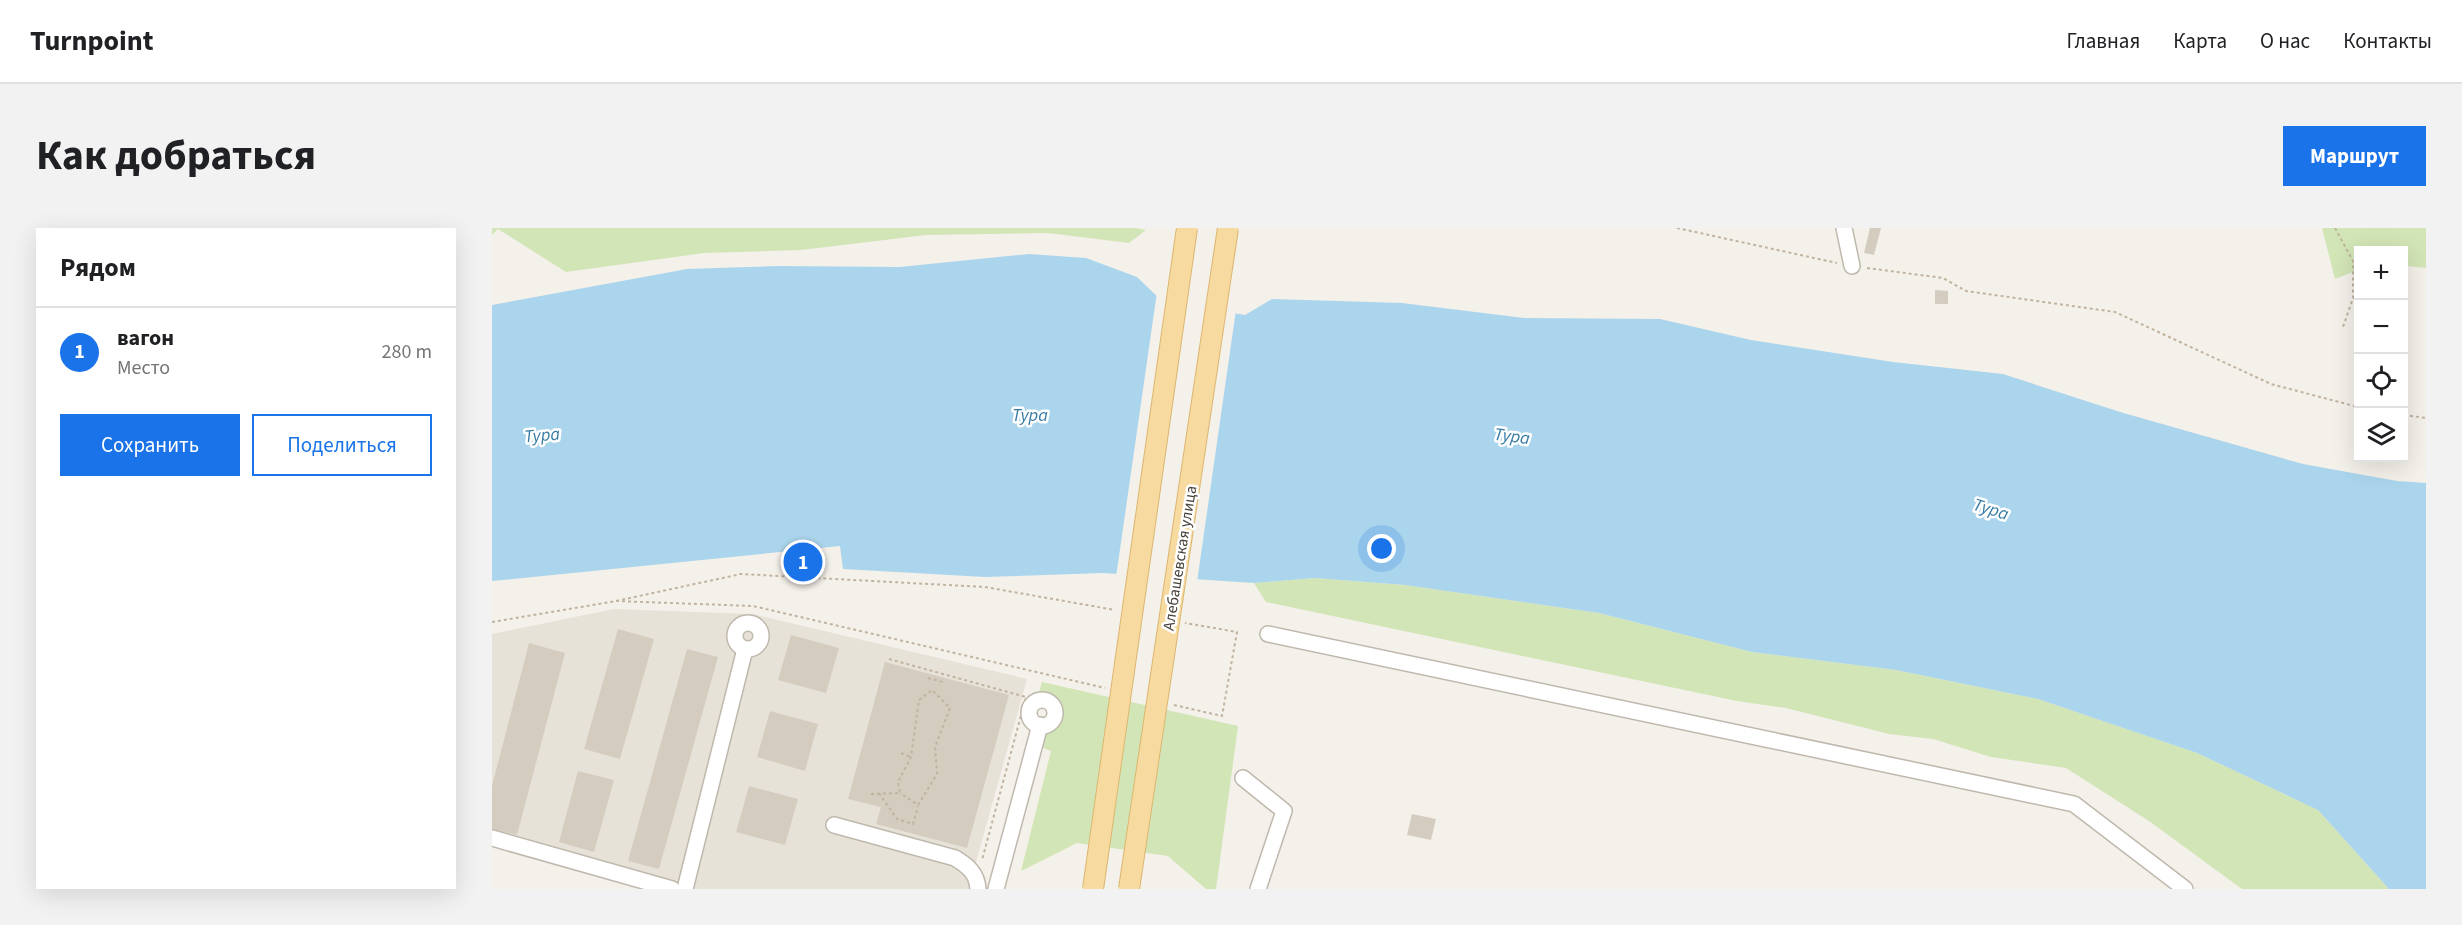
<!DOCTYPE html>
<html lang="ru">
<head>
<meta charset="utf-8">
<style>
  :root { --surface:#fff; --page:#f2f2f2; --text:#202124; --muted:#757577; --line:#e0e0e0; --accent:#1a73e8 }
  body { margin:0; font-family:"Source Sans 3",sans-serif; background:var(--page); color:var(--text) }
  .controls { position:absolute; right:18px; top:18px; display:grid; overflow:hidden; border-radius:0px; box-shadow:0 6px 24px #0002 }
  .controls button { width:54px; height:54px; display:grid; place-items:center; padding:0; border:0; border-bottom:2px solid var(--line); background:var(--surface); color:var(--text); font:30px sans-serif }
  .you { position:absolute; left:890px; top:321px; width:21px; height:21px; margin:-15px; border:4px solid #fff; border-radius:50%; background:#1a73e8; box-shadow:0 0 0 9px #1a73e833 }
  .badge { display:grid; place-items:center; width:39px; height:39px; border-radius:50%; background:var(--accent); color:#fff; font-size:20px; font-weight:700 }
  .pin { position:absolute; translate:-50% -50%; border:3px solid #fff; box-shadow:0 2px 6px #0006 }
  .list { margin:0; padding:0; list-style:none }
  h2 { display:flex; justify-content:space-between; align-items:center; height:78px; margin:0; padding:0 24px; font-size:26px }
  h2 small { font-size:20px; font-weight:400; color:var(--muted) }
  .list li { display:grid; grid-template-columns:39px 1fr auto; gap:18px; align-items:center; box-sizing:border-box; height:90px; padding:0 24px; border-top:2px solid var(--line) }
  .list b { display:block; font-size:22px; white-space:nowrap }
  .list p { margin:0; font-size:20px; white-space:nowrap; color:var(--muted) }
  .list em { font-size:20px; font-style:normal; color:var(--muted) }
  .actions { display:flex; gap:12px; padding:18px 24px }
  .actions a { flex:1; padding:14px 0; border:2px solid var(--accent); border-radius:0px; text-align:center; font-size:21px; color:var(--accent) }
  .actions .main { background:var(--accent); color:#fff }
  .icon { flex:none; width:33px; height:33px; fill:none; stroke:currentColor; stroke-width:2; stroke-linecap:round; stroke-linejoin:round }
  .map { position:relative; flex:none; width:1934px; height:661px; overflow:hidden; border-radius:0px }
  header { display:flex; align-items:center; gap:36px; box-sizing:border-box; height:84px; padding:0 30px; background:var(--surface); border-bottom:2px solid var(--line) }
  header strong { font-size:28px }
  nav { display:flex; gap:33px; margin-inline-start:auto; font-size:21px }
  .intro { display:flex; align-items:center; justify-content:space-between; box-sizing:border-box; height:144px; padding:0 36px }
  h1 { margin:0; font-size:42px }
  .button { padding:15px 27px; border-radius:0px; background:var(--accent); color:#fff; font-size:21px; font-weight:700 }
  main { display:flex; gap:36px; padding:0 36px }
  aside { flex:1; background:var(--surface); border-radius:0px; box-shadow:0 6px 24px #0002 }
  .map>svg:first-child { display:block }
  .residential { fill:#e7e2d8 }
  .green { fill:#d2e5b6 }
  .water { fill:#abd5ec }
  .pier { fill:#f4f0ea }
  .building { fill:#d5ccc0 }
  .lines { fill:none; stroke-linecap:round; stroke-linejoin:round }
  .minor-casing { stroke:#bfb8ad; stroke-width:18 }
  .path { stroke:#c0b39f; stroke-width:2; stroke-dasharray:3 3; stroke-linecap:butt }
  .minor { stroke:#fff; stroke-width:15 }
  .major-bridge-casing { stroke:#dcb670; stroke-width:22; stroke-linecap:butt }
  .major-bridge { stroke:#f7daa0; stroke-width:20 }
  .labels { text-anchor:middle; stroke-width:5; stroke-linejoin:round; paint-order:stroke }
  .street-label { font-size:16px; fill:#474139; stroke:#fff }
  .water-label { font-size:18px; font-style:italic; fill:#367ba4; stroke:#fff }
</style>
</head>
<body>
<header>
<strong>Turnpoint</strong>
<nav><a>Главная</a><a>Карта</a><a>О нас</a><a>Контакты</a></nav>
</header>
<div class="intro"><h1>Как добраться</h1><a class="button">Маршрут</a></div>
<main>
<aside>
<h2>Рядом<small></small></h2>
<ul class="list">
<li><span class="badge">1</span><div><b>вагон</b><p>Место</p></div><em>280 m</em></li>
</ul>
<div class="actions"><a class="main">Сохранить</a><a>Поделиться</a></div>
</aside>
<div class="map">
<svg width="1934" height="661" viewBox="0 0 1934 661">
  <rect width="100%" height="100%" fill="#f4f0ea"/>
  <polygon class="residential" points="122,381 260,386 535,451 479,652 479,661 194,661 0,605 0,406"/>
  <g class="green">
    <polygon points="0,0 644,0 654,2 637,15 556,5 434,7 309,22 212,25 74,44 6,1 0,7"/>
    <polygon points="1830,0 1934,0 1934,40 1912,38 1912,22 1866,22 1866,42 1843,51"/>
    <polygon points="823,350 913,357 1107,385 1260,424 1404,442 1546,471 1705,525 1826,582 1897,661 1750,661 1657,593 1574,540 1499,529 1441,511 1397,506 1294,480 1245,473 774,374 762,355"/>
    <polygon points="550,454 746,498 724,661 714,661 676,628 585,615 529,643 559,523 549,519 553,503 566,493 569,478 560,467 547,464"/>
  </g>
  <polygon class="water" points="537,26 594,30 645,49 670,73 753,87 780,71 910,75 1032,90 1168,91 1259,112 1401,134 1511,146 1628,184 1811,236 1905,253 1934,255 1934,661 1897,661 1826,582 1705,525 1546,471 1404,442 1260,424 1107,385 913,357 823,350 762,355 611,345 493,349 351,341 348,318 0,353 0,77 195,41 285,38 408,39"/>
  <polygon class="pier" points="665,64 671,70 744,82 705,354 624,349"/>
  <g class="building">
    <polygon points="1378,0 1389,0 1382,27 1372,25"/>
    <polygon points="1443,62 1456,63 1456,76 1443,76"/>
    <polygon points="126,401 162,411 128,531 92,521"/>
    <polygon points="299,407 347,420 334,465 286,452"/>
    <polygon points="37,415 73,425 25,607 0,601 0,558"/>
    <polygon points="195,421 226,429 167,641 136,633"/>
    <polygon points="393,434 517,467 475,620 384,596 389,579 356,571"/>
    <polygon points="278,483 326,496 313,543 265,529"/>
    <polygon points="86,543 122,552 102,624 67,614"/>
    <polygon points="257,558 306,571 293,617 244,604"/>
    <polygon points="920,586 944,591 939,612 915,607"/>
  </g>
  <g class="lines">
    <g class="minor-casing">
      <g id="minor">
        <polyline points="1352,0 1360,38"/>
        <circle cx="256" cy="408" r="13"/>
        <polyline points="776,406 1582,576 1693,661"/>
        <circle cx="550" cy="485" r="13"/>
        <polyline points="751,550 792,583 766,661"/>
        <path d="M342,597L463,630C476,638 485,645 486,661"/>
        <polyline points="0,610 180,661"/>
        <polyline points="193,661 253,421"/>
        <polyline points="504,661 548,497"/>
      </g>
    </g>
    <g class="path">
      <polyline points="1185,0 1345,35"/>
      <polyline points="1843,0 1861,33 1861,70 1851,99"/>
      <polyline points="1375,40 1451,50 1474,63 1623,84 1779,156 1866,179"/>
      <polyline points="1912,187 1934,190"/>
      <polyline points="124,373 261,378 613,460"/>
      <polyline points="0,394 124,373 249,346 493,359 623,382"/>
      <polyline points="397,431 534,469 490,632"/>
      <polyline points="436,450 451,454"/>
      <polyline points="682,477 730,488 745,404 693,395"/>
      <polyline points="409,525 419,529"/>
      <polyline points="387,565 405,591 421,596 426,578"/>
      <polyline points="379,566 408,565 406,554 419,529 427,472 440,462 458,480 443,519 445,546 426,577 408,565"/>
    </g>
    <use href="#minor" class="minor"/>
    <g class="major-bridge-casing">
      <g id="major-bridge">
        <polyline points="601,661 695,0"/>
        <polyline points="637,661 736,0"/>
      </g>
    </g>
    <use href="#major-bridge" class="major-bridge"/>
  </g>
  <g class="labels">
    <g class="street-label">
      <text transform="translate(687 330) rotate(-81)" y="6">Алебашевская улица</text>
    </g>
    <g class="water-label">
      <text x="538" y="193">Тура</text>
      <text transform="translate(50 207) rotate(-5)" y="6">Тура</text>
      <text transform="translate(1020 208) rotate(7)" y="6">Тура</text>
      <text transform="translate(1499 281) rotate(17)" y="6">Тура</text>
    </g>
  </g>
</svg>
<div class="controls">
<button>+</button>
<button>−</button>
<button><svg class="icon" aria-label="locate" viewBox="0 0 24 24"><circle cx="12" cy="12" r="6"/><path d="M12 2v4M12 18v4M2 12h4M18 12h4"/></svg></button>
<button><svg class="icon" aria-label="layers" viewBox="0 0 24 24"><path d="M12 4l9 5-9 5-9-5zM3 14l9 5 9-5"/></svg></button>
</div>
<div class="you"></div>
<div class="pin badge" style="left:311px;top:334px">1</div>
</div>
</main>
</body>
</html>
